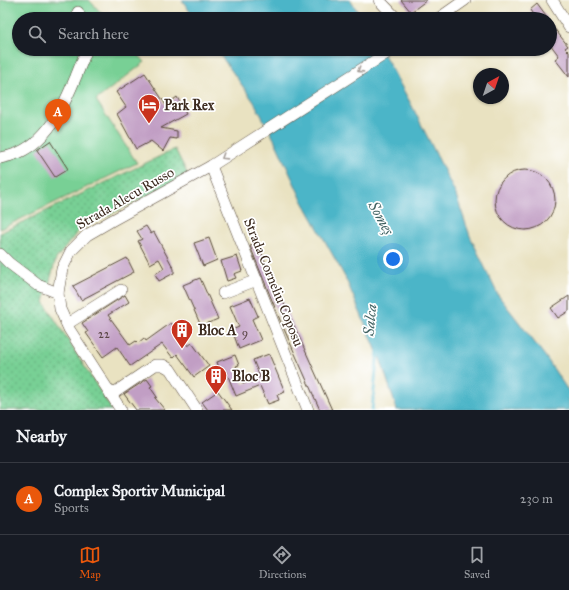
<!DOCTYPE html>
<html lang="en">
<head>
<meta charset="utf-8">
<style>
  :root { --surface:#171b24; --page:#20242c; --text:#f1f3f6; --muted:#9ea1a6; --line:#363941; --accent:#ea580c }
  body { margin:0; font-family:"IM FELL Great Primer",serif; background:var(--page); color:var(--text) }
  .compass { position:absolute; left:473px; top:68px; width:36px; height:36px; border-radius:50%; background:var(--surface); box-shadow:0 1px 3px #0004; rotate:40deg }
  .you { position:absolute; left:393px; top:259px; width:14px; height:14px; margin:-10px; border:3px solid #fff; border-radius:50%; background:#1a73e8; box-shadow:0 0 0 6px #1a73e833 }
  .badge { display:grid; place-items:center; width:26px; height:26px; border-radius:50%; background:var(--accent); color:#fff; font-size:13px; font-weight:700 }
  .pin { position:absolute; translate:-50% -33px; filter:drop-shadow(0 1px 2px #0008) }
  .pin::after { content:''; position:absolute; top:21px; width:14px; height:12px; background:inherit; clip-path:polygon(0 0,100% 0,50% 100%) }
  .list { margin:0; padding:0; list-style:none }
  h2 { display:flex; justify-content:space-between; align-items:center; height:52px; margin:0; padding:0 16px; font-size:17px }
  h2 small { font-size:13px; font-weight:400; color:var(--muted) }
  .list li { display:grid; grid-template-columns:26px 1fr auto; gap:12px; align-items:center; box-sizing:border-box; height:72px; padding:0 16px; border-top:1px solid var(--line) }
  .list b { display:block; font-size:15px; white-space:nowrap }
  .list p { margin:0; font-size:13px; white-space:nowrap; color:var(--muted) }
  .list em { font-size:13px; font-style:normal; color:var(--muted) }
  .icon { flex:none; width:22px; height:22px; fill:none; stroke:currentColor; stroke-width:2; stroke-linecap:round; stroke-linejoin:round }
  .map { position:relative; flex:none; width:569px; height:410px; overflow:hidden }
  .search { position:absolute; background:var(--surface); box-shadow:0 1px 3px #0004; left:12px; right:12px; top:12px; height:44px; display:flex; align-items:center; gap:10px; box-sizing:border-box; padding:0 14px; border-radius:22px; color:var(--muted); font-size:15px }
  .sheet { height:124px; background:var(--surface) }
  nav { display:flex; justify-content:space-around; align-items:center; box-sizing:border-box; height:56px; border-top:1px solid var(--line); background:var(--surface); font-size:11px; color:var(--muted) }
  nav a { display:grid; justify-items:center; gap:2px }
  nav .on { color:var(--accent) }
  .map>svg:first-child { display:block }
  .green { fill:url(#green-dots); stroke:#5a7d5a }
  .pitch { fill:#78d095; stroke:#5a7d5a }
  .water { fill:#4bb5c8; stroke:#437073 }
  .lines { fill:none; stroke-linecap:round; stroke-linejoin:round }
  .stream { stroke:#4bb5c8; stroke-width:3 }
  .building { fill:#c19ec4 }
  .minor-casing { stroke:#554636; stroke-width:12 }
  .minor { stroke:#fff; stroke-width:11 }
  .oneway { stroke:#a79f9a }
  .labels { text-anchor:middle; stroke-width:3.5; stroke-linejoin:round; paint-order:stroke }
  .number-label { font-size:12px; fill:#5c4748 }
  .poi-label { font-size:14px; font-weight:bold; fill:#3b2a1e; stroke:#fff; text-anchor:start }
  .street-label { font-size:14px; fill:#3b2a1e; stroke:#fff }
  .water-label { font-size:15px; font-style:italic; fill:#416262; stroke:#fff }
</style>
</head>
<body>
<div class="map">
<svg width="569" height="410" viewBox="0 0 569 410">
  <defs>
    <pattern id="green-dots" width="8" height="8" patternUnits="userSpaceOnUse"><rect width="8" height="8" fill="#78d095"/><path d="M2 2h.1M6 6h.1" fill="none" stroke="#64a979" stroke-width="1.8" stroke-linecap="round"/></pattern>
  </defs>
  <rect width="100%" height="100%" fill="#fff"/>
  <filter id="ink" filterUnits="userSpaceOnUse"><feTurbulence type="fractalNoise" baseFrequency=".025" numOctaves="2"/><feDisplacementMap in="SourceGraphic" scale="8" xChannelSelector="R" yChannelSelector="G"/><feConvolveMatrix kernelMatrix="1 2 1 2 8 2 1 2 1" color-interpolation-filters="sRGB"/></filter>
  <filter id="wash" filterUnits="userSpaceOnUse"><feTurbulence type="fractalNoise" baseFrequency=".012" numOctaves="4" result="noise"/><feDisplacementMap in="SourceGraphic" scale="16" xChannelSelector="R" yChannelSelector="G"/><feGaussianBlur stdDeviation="0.9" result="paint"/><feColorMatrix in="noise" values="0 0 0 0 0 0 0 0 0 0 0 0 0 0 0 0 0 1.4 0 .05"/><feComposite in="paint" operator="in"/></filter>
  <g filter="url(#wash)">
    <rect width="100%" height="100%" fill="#e9e2c1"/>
    <polygon class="green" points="175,149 188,175 79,230 56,259 44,302 112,410 0,410 0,233"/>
    <polygon class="pitch" points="0,0 89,0 107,19 19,19 19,49 133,49 145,62 96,100 137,163 0,229"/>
    <g class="water">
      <polygon points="182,0 350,0 363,19 195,19"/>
      <polygon points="216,49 381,49 411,104 440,162 456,195 470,236 498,295 545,356 569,392 569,410 397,410 381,361 345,277 301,198 274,139 254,102"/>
    </g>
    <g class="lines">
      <polyline class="stream" points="372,410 378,350"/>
    </g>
    <g id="blocks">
      <g class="building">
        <polygon points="401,0 427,0 411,12"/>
        <polygon points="537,4 548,19 536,19 530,10"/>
        <polygon points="550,23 568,46 565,48 569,52 569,77 555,59 559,56 550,44"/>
        <polygon points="145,73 166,105 177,97 186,114 161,128 177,131 177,139 170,138 163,151 151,141 136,149 117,114 126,107 116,92"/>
        <polygon points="50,141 68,169 55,177 37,150"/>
        <circle cx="525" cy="200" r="30"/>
        <polygon points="146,226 151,234 154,232 174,269 174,273 159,281 155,274 164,268 159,259 150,264 138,241 142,239 137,231"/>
        <polygon points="209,238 217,260 203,266 194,243"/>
        <polygon points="258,243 267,266 332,410 320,410 280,320 250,246"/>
        <polygon points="237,256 242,271 234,274 236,278 227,281 221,261"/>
        <polygon points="127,258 134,272 81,300 73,286"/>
        <polygon points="200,278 218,319 201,326 183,285"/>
        <polygon points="125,295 129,302 108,315 130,345 136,341 138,343 144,338 146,341 171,323 188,346 192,343 209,366 194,377 177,354 173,358 162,344 130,366 117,347 103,357 86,333 88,332 82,323"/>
        <polygon points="569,296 569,311 558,318 551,308"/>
        <polygon points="250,298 258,316 252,319 261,340 239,349 232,330 239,327 230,306"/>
        <polygon points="269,354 285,392 277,395 279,400 268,404 260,386 236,396 226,371 221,373 217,362 235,355 239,365 236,366 243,384 260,377 253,360"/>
        <polygon points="147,379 152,386 150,387 157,397 155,398 165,410 136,410 124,394"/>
        <polygon points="218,391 232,410 208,410 202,402"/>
      </g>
    </g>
  </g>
  <g filter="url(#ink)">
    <use href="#blocks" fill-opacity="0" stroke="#554636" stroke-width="1"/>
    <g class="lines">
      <g class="minor-casing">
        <g id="minor">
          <polyline points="379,0 397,19"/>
          <polyline points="552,0 569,27"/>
          <polyline points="78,12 81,19"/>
          <polyline points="438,19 465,0"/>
          <path d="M0,158C6,157 13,155 18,153C57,136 72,85 87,49"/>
          <polyline points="211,166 308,410"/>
          <polyline points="0,254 9,263 38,285 58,293"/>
          <polyline points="223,293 257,280"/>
          <polyline points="67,324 121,290"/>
          <polyline points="111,395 155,365 163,365 170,369 197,410"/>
          <polyline points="121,410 69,329 60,309 58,293 62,269 71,251 87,235 111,221 211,166 393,49"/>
        </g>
      </g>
      <use href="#minor" class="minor"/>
    </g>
    <defs><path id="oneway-chevron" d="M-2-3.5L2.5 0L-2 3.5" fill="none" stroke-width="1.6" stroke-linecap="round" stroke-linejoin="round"/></defs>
    <g class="oneway">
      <use href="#oneway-chevron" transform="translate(360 70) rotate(147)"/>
      <use href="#oneway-chevron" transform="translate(224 157) rotate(148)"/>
    </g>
  </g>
  <defs>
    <g id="hotel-pin" transform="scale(1.15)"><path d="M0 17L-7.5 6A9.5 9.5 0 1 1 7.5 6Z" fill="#c8321e" stroke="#fff"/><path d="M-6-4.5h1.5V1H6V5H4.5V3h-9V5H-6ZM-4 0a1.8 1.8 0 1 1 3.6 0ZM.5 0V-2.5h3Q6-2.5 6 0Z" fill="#fff"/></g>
    <g id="building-pin" transform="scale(1.15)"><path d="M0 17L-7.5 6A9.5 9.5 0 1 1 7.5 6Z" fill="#c8321e" stroke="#fff"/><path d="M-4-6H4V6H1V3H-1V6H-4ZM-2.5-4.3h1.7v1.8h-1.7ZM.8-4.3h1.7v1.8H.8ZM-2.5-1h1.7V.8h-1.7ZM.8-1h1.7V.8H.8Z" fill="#fff"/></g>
  </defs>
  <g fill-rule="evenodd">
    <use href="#hotel-pin" x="149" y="105"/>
    <use href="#building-pin" x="182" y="330"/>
    <use href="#building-pin" x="216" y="376"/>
  </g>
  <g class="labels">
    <g class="number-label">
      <text x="245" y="337">9</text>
      <text x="104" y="338">22</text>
    </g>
    <g class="poi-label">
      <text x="164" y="110">Park Rex</text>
      <text x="198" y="335">Bloc A</text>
      <text x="232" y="381">Bloc B</text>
    </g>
    <g class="street-label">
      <text transform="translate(125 198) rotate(-30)" y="5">Strada Alecu Russo</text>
      <text transform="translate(274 282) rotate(68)" y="5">Strada Corneliu Coposu</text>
    </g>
    <g class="water-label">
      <text transform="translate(381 218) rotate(61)" y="5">Someș</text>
      <text transform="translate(370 320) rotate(-85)" y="5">Salca</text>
    </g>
  </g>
</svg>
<svg class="compass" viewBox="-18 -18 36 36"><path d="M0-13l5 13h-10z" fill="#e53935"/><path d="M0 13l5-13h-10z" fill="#9ea1a6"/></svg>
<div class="you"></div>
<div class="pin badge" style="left:58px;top:132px">A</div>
<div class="search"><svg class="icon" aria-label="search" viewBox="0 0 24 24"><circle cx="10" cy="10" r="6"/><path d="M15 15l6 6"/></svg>Search here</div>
</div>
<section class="sheet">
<h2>Nearby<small></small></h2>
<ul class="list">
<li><span class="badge">A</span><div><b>Complex Sportiv Municipal</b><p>Sports</p></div><em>230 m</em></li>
</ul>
</section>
<nav>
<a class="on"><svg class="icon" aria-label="map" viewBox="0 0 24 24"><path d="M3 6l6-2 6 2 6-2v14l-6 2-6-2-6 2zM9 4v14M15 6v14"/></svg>Map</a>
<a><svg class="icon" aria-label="directions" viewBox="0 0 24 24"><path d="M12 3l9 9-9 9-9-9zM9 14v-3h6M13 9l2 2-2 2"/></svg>Directions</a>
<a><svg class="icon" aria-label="saved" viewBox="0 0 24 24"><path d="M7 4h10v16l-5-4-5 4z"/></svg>Saved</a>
</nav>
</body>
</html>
